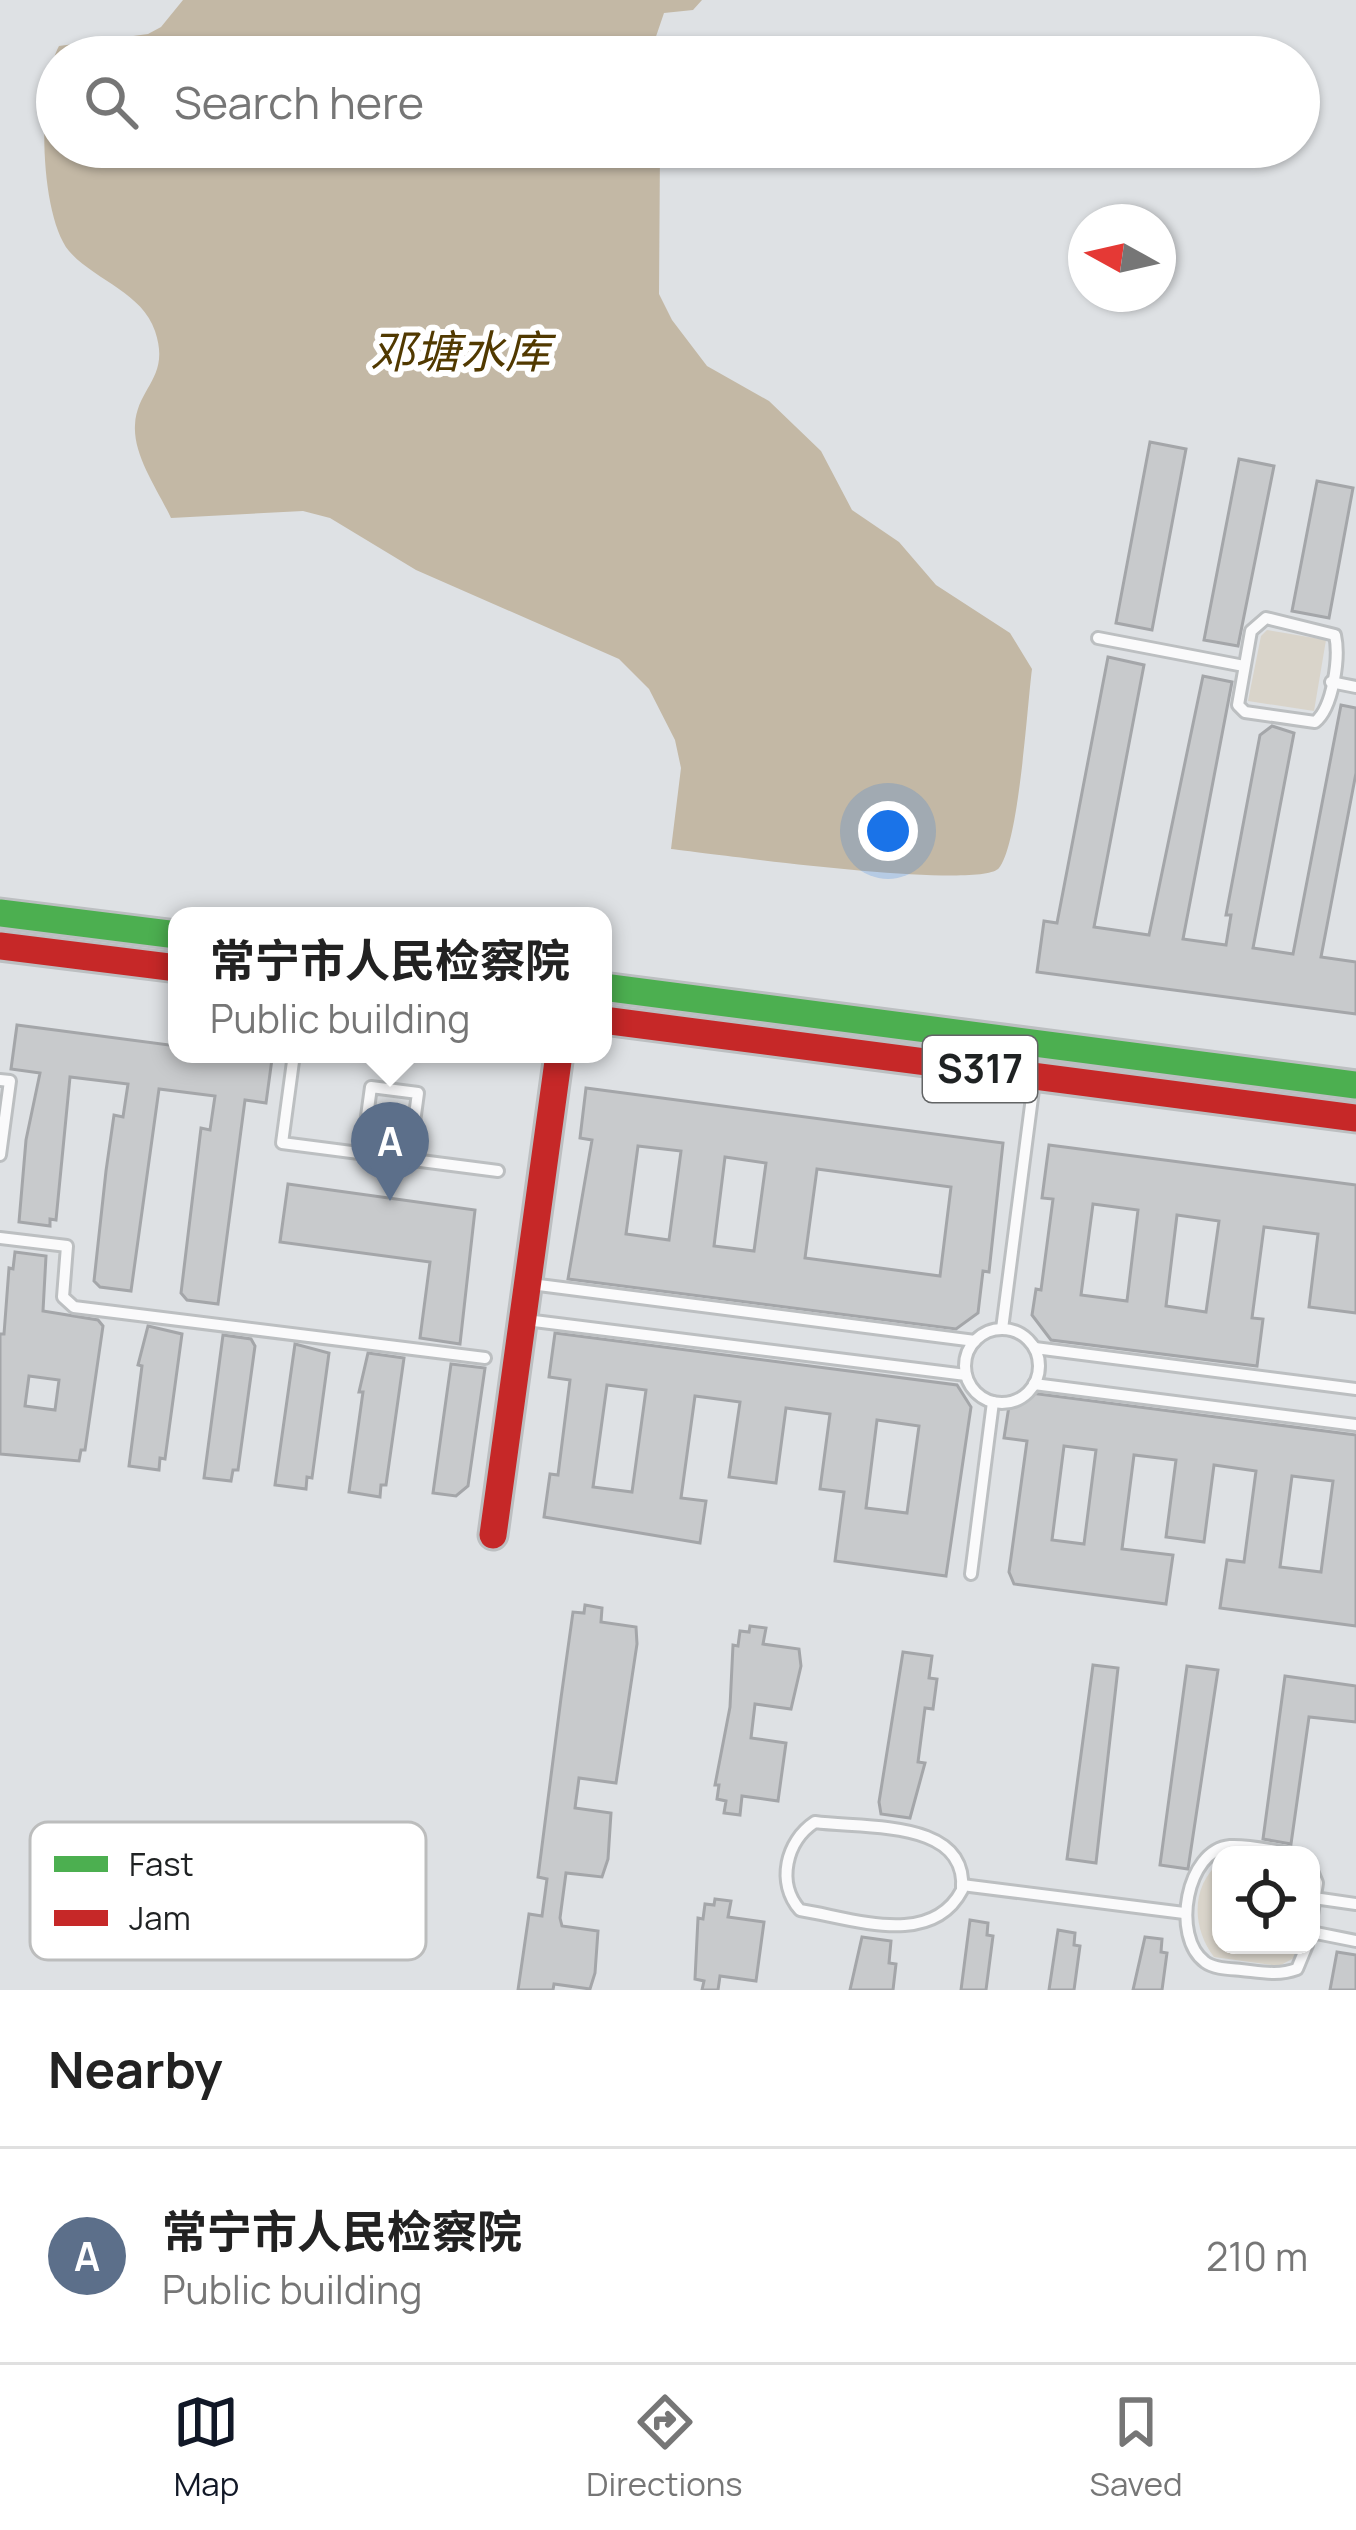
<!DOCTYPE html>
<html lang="en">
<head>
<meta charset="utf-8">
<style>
  :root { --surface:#fff; --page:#f2f2f2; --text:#222; --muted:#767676; --line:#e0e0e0; --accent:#111827 }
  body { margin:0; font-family:Manrope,"Noto Sans SC",sans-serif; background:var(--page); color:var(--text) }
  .controls { position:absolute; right:36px; bottom:36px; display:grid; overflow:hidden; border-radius:24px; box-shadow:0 3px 9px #0004 }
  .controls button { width:108px; height:108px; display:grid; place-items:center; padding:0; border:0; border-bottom:3px solid var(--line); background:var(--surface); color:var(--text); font:60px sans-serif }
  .compass { position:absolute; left:1068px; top:204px; width:108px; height:108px; border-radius:50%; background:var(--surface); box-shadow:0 3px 9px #0004; rotate:278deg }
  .you { position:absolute; left:888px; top:831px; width:42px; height:42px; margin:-30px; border:9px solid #fff; border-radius:50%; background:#1a73e8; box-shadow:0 0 0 18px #1a73e833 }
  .badge { display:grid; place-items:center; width:78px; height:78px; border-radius:50%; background:var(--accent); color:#fff; font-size:39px; font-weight:700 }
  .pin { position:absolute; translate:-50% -99px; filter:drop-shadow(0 3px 6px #0008) }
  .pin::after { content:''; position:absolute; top:63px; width:42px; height:36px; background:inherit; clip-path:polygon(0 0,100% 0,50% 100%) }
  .popup { position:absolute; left:168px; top:907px; width:444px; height:156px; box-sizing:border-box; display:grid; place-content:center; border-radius:24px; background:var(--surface); filter:drop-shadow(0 3px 9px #0005); font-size:39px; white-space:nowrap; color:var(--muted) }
  .popup b { font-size:45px; color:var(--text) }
  .popup::after { content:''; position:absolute; left:50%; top:100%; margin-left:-24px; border:24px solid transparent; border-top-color:var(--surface) }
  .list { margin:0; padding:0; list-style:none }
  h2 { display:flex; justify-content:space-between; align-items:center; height:156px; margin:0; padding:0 48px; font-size:51px }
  h2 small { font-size:39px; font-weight:400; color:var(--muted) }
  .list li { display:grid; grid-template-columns:78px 1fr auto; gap:36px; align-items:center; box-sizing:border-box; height:216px; padding:0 48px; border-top:3px solid var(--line) }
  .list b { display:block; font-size:45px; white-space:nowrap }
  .list p { margin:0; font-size:39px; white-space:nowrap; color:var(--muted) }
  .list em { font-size:39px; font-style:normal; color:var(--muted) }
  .icon { flex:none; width:66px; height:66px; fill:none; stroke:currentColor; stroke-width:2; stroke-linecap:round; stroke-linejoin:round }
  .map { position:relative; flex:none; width:1356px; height:1990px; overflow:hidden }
  .search { position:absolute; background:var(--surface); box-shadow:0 3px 9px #0004; left:36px; right:36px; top:36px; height:132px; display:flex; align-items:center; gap:30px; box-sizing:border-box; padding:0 42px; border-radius:66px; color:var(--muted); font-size:45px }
  .sheet { height:372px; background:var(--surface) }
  nav { display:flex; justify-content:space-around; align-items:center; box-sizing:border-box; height:168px; border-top:3px solid var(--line); background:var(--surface); font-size:33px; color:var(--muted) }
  nav a { display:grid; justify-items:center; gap:6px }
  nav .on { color:var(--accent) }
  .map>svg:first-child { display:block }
  .green { fill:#d9d4ca }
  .water { fill:#c3b8a5 }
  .building { fill:#c8cacc; stroke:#a4a6a9; stroke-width:3; fill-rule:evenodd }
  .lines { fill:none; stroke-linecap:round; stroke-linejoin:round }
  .lane-casing { stroke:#bcbfc1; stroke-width:16 }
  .fast-casing { stroke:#bcbfc1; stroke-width:33 }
  .jam-casing { stroke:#bcbfc1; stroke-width:33 }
  .lane { stroke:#fafafb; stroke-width:10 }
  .fast { stroke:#4caf50; stroke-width:27 }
  .jam { stroke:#c62828; stroke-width:27 }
  .labels { text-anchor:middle; stroke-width:12; stroke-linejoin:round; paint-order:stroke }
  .shield { fill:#fff; stroke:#626465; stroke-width:3 }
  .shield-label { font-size:39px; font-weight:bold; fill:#1f2223 }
  .water-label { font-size:45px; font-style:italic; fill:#513900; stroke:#fff }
  .key { fill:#fff; stroke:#bcbdbd; stroke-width:3 }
  .key-label { font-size:33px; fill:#1f2223 }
</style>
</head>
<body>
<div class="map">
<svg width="1356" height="1990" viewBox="0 0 1356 1990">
  <rect width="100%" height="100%" fill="#dee1e4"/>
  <g class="green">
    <polygon points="1267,630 1326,640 1314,711 1248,701 1261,636"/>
    <path d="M1221,1861V1945H1300L1294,1958L1279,1966L1214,1957C1192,1928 1190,1886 1221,1861Z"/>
  </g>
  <path class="water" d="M183,0H702L693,10L664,13L649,57H57V147H660L659,294L672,320L707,366L769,401L821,451L852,510L899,542L936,585L1010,633L1032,669C1027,708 1019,843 999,868C981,891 715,854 671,849L681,768L675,740L649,689L619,659L416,570L330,518L303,511L171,518C158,490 133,456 135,425C137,387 171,378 155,331C142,292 94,280 69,251C39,214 37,86 59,46L148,34L161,27Z"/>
  <g class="building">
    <polygon points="1150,442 1186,449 1152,630 1116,623"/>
    <polygon points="1239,459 1274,466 1238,646 1204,640"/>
    <polygon points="1317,481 1353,488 1329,618 1292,611"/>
    <polygon points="1108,657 1144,665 1094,927 1149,935 1203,676 1232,682 1183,939 1226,945 1231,915 1226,915 1260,735 1272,726 1294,733 1253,948 1293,954 1341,705 1356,708 1356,773 1321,957 1356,962 1356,1014 1037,972 1044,921 1057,923"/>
    <polygon points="17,1025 177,1046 177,1054 272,1059 266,1103 245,1100 218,1304 187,1300 181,1293 201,1128 210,1130 215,1096 159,1089 131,1291 100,1287 94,1281 106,1171 114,1115 123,1117 128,1084 70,1077 56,1220 50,1219 50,1226 19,1222 26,1140 40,1073 11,1069"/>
    <path d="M586,1088L1003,1143L989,1272L983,1271L978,1313L956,1329L568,1279L592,1140L580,1138ZM638,1146L681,1151L669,1240L626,1234ZM725,1157L766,1163L754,1251L714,1246ZM817,1169L951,1187L940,1276L805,1258Z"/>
    <path d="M1049,1145L1356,1185V1313L1309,1307L1318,1234L1264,1227L1252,1318L1263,1319L1257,1366L1051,1340L1032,1315L1036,1289L1041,1290L1053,1199L1042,1198ZM1093,1204L1138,1210L1127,1301L1081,1295ZM1177,1215L1219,1221L1206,1312L1166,1306Z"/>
    <polygon points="288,1184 475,1210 460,1344 420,1338 430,1262 280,1242"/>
    <path d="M15,1252L46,1256L43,1311L98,1320L103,1326L85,1450H81L79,1461L0,1454V1334H4L9,1268L13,1269ZM29,1376L59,1380L55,1410L25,1406Z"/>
    <polygon points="148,1326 182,1334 165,1459 160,1458 159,1470 129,1466 142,1366 138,1365"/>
    <path d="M555,1333L957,1385L971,1407L946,1576L835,1561L844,1492L820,1489L830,1414L786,1408L776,1483L729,1477L740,1402L695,1396L681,1498L706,1501L700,1543L544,1517L550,1474L558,1475L570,1380L549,1377ZM607,1385L646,1390L632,1492L593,1487ZM877,1420L919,1426L907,1513L866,1508Z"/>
    <polygon points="223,1335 251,1339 255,1346 238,1470 233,1470 231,1481 204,1478"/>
    <polygon points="295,1344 329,1353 312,1478 307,1477 306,1489 275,1485"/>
    <polygon points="368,1353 404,1358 386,1485 381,1485 380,1497 349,1492 363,1392 359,1392"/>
    <polygon points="451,1364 485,1368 468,1486 456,1496 433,1493"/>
    <path d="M1031,1393L1356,1435V1626L1220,1608L1227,1560L1244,1562L1256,1471L1214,1465L1204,1542L1166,1537L1176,1460L1134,1455L1122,1549L1173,1555L1166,1604L1014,1584L1009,1572L1027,1441L1004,1438L1009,1406ZM1064,1446L1096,1450L1084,1544L1052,1540ZM1292,1476L1333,1481L1321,1572L1280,1567Z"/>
    <polygon points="585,1605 602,1608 601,1622 636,1627 637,1644 616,1783 579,1778 575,1808 611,1813 608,1859 602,1877 566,1873 560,1918 562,1926 598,1931 595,1973 590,1989 554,1984 553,1990 518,1990 529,1914 542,1916 547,1879 538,1877 561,1698 573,1612 584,1613"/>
    <polygon points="750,1626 766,1628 763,1644 799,1649 801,1666 791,1709 755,1704 751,1738 786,1743 778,1801 742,1796 740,1815 724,1813 726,1801 717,1799 719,1785 715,1785 730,1707 733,1645 738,1646 740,1631 749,1632"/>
    <polygon points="903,1652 932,1656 929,1678 937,1679 933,1709 925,1708 918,1762 925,1763 910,1818 881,1814 879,1802"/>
    <polygon points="1093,1665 1118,1668 1096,1863 1067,1859"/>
    <polygon points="1187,1666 1218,1670 1188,1869 1160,1865"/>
    <polygon points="1285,1676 1356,1686 1356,1722 1309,1717 1291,1844 1263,1839"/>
    <polygon points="715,1899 731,1901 728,1917 764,1922 756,1981 720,1976 718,1990 702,1990 704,1981 695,1979 698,1918 703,1919 705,1904 714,1905"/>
    <polygon points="970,1920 988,1923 987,1935 993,1936 986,1990 961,1990"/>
    <polygon points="1058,1930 1075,1933 1074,1945 1080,1946 1074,1990 1049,1990"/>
    <polygon points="862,1937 891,1941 889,1963 896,1964 893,1990 850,1990"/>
    <polygon points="1145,1937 1162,1939 1161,1952 1167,1953 1162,1990 1133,1990"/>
    <polygon points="1337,1952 1356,1955 1356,1990 1330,1990"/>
  </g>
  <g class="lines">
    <g class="lane-casing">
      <g id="lane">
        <path d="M1266,618L1335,635C1340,657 1333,708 1315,722L1245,712L1238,705L1251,631Z"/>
        <polyline points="1098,638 1244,666"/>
        <polyline points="1331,682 1356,687"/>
        <polyline points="294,1054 282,1143 498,1171"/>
        <polyline points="0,1080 10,1081 0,1155"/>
        <polyline points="362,1153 371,1087 418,1093 409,1159"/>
        <polyline points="0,1238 67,1246 63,1297 74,1307 485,1358"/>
        <polyline points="531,1284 975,1341"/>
        <polyline points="526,1320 966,1375"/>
        <polyline points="1002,1329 1034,1082"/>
        <circle cx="1002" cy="1366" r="37"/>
        <polyline points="1035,1348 1356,1389"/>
        <polyline points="1034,1384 1356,1425"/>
        <polyline points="971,1574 993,1402"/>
        <path d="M815,1822C867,1829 968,1819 962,1890C931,1949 852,1918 800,1910C776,1883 786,1841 815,1822Z"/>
        <path d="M1296,1855C1277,1851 1250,1845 1230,1846C1186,1850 1171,1937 1205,1962C1214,1969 1230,1969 1241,1970C1261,1972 1278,1976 1297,1969L1307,1945"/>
        <polyline points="1311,1869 1317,1883 1311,1921"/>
        <polyline points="962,1885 1184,1913"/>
        <polyline points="1314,1898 1356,1904"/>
        <polyline points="1311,1932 1356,1941"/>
      </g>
    </g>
    <g class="fast-casing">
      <g id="fast">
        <polyline points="0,913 177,935"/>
        <polyline points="603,987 1356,1085"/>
      </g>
    </g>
    <g class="jam-casing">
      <g id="jam">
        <polyline points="0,946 177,968"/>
        <polyline points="603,1020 1356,1118"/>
        <polyline points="493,1535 559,1054"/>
      </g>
    </g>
    <use href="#lane" class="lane"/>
    <use href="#fast" class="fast"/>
    <use href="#jam" class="jam"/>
  </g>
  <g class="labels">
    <rect class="shield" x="923" y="1036" width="114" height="66" rx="9"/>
    <g class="shield-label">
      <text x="980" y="1083">S317</text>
    </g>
    <g class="water-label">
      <text x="460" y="368">邓塘水库</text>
    </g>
  </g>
  <rect x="30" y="1822" width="396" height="138" rx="18" class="key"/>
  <rect x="54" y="1856" width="54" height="16" fill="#4caf50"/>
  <rect x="54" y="1910" width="54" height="16" fill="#c62828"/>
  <g class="key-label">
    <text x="129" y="1876">Fast</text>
    <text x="129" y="1930">Jam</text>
  </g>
</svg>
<div class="controls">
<button><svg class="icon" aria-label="locate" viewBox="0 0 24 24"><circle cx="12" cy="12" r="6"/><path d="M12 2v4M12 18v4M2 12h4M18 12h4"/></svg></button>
</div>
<svg class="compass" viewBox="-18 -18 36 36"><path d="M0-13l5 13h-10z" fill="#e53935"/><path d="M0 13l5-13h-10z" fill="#767676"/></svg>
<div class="you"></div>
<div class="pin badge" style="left:390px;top:1201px;background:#5c6f8a">A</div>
<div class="popup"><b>常宁市人民检察院</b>Public building</div>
<div class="search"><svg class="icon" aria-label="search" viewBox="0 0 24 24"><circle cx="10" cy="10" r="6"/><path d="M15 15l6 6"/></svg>Search here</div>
</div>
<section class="sheet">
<h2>Nearby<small></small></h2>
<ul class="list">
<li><span class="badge" style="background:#5c6f8a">A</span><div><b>常宁市人民检察院</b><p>Public building</p></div><em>210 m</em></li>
</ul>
</section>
<nav>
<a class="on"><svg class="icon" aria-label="map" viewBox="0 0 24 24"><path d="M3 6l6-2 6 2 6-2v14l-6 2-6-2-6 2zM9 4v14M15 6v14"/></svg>Map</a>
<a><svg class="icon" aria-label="directions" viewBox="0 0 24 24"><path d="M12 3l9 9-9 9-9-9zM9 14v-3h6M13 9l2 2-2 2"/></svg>Directions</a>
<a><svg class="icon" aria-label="saved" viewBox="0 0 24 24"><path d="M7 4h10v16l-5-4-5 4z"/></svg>Saved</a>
</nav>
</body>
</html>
